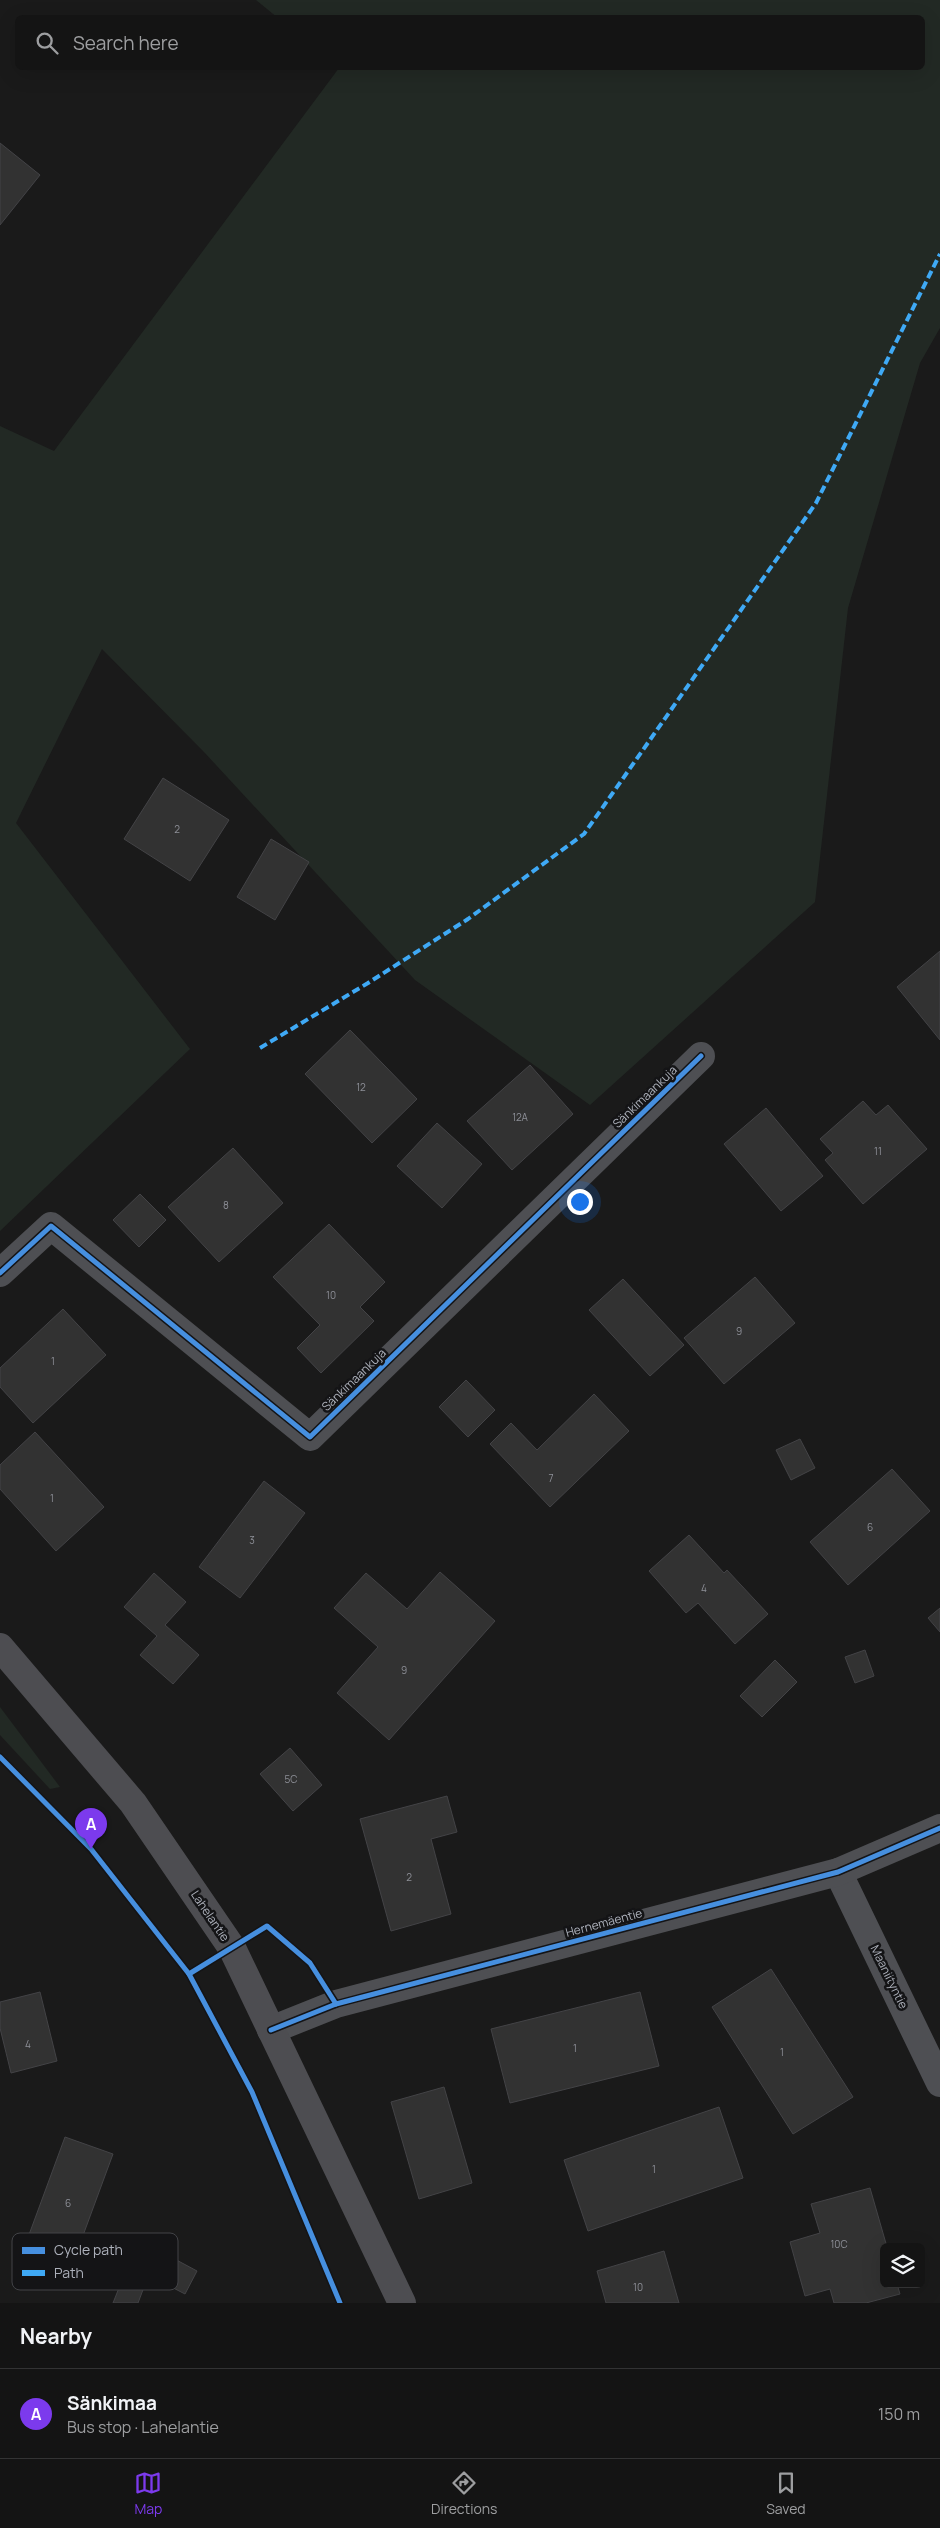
<!DOCTYPE html>
<html lang="en">
<head>
<meta charset="utf-8">
<style>
  :root { --surface:#141414; --page:#212122; --text:#f1f3f6; --muted:#9d9ea0; --line:#333334; --accent:#7c3aed }
  body { margin:0; font-family:Manrope,sans-serif; background:var(--page); color:var(--text) }
  .controls { position:absolute; right:15px; bottom:15px; display:grid; overflow:hidden; border-radius:8px; box-shadow:0 5px 20px #0002 }
  .controls button { width:45px; height:45px; display:grid; place-items:center; padding:0; border:0; border-bottom:1px solid var(--line); background:var(--surface); color:var(--text); font:25px sans-serif }
  .you { position:absolute; left:579px; top:1201px; width:18px; height:18px; margin:-12px; border:4px solid #fff; border-radius:50%; background:#1a73e8; box-shadow:0 0 0 8px #1a73e833 }
  .badge { display:grid; place-items:center; width:32px; height:32px; border-radius:50%; background:var(--accent); color:#fff; font-size:16px; font-weight:700 }
  .pin { position:absolute; translate:-50% -41px; filter:drop-shadow(0 1px 2px #0008) }
  .pin::after { content:''; position:absolute; top:26px; width:18px; height:15px; background:inherit; clip-path:polygon(0 0,100% 0,50% 100%) }
  .list { margin:0; padding:0; list-style:none }
  h2 { display:flex; justify-content:space-between; align-items:center; height:65px; margin:0; padding:0 20px; font-size:21px }
  h2 small { font-size:16px; font-weight:400; color:var(--muted) }
  .list li { display:grid; grid-template-columns:32px 1fr auto; gap:15px; align-items:center; box-sizing:border-box; height:90px; padding:0 20px; border-top:1px solid var(--line) }
  .list b { display:block; font-size:19px; white-space:nowrap }
  .list p { margin:0; font-size:16px; white-space:nowrap; color:var(--muted) }
  .list em { font-size:16px; font-style:normal; color:var(--muted) }
  .icon { flex:none; width:28px; height:28px; fill:none; stroke:currentColor; stroke-width:2; stroke-linecap:round; stroke-linejoin:round }
  .map { position:relative; flex:none; width:940px; height:2303px; overflow:hidden }
  .search { position:absolute; background:var(--surface); box-shadow:0 5px 20px #0002; left:15px; right:15px; top:15px; height:55px; display:flex; align-items:center; gap:12px; box-sizing:border-box; padding:0 18px; border-radius:8px; color:var(--muted); font-size:19px }
  .sheet { height:155px; background:var(--surface) }
  nav { display:flex; justify-content:space-around; align-items:center; box-sizing:border-box; height:70px; border-top:1px solid var(--line); background:var(--surface); font-size:14px; color:var(--muted) }
  nav a { display:grid; justify-items:center; gap:2px }
  nav .on { color:var(--accent) }
  .map>svg:first-child { display:block }
  .green { fill:#222924 }
  .building { fill:#323232; stroke:#434346 }
  .lines { fill:none; stroke-linecap:round; stroke-linejoin:round }
  .minor { stroke:#4e4f53; stroke-width:28 }
  .secondary { stroke:#4d4d51; stroke-width:28 }
  .quiet { stroke:#3fa9f5; stroke-width:4; stroke-dasharray:8 4; stroke-linecap:butt }
  .cycleway-casing { stroke:#141416; stroke-width:8 }
  .cycleway { stroke:#468fdf; stroke-width:5 }
  .labels { text-anchor:middle; stroke-width:5; stroke-linejoin:round; paint-order:stroke }
  .number-label { font-size:10px; fill:#8e9098 }
  .street-label { font-size:12px; fill:#acb0ba; stroke:#141416 }
  .key { fill:#141416; stroke:#424347; stroke-width:1 }
  .key-label { font-size:14px; fill:#acb0ba }
</style>
</head>
<body>
<div class="map">
<svg width="940" height="2303" viewBox="0 0 940 2303">
  <rect width="100%" height="100%" fill="#1a1a1a"/>
  <g class="green">
    <polygon points="256,0 940,0 940,328 920,363 848,608 815,902 590,1105 415,980 204,752 102,649 16,823 190,1049 0,1231 0,426 54,451 339,68 922,68 922,18 278,18"/>
    <polygon points="0,1707 60,1787 50,1789 0,1735"/>
  </g>
  <g class="building">
    <polygon points="0,143 40,175 0,225"/>
    <polygon points="163,778 229,820 190,881 124,839"/>
    <polygon points="271,839 309,862 275,920 237,897"/>
    <polygon points="940,951 940,1040 897,987"/>
    <polygon points="350,1030 417,1099 372,1143 305,1074"/>
    <polygon points="530,1065 573,1114 512,1170 467,1121"/>
    <polygon points="863,1101 876,1115 888,1105 927,1149 863,1204 825,1160 833,1153 820,1139"/>
    <polygon points="766,1108 823,1176 781,1211 724,1144"/>
    <polygon points="437,1123 482,1164 442,1208 397,1166"/>
    <polygon points="233,1148 283,1203 219,1262 168,1207"/>
    <polygon points="140,1194 166,1220 139,1247 113,1220"/>
    <polygon points="329,1224 385,1282 360,1307 374,1321 321,1373 297,1348 320,1325 273,1277"/>
    <polygon points="755,1277 795,1323 724,1384 684,1338"/>
    <polygon points="623,1279 684,1345 650,1376 589,1310"/>
    <polygon points="63,1309 106,1355 33,1423 0,1387 0,1368"/>
    <polygon points="466,1380 495,1410 468,1437 439,1407"/>
    <polygon points="594,1394 629,1431 550,1507 490,1444 511,1423 537,1450"/>
    <polygon points="35,1432 104,1507 56,1551 0,1489 0,1465"/>
    <polygon points="800,1439 815,1468 791,1480 776,1450"/>
    <polygon points="892,1469 930,1511 848,1585 810,1542"/>
    <polygon points="264,1481 305,1513 240,1598 199,1567"/>
    <polygon points="689,1535 724,1573 727,1570 768,1614 735,1644 698,1603 686,1613 649,1571"/>
    <polygon points="440,1572 495,1621 389,1740 337,1693 378,1647 334,1608 366,1573 407,1609"/>
    <polygon points="154,1573 186,1602 165,1625 199,1655 173,1684 140,1655 157,1636 124,1607"/>
    <polygon points="940,1608 940,1632 928,1618"/>
    <polygon points="865,1650 874,1676 855,1683 845,1657"/>
    <polygon points="775,1660 797,1682 762,1717 740,1696"/>
    <polygon points="290,1748 322,1785 293,1811 260,1774"/>
    <polygon points="447,1796 457,1832 431,1839 451,1914 391,1931 360,1819"/>
    <polygon points="771,1969 853,2097 793,2134 712,2007"/>
    <polygon points="40,1992 57,2061 11,2073 0,2028 0,2002"/>
    <polygon points="640,1992 659,2066 510,2103 491,2029"/>
    <polygon points="444,2087 472,2183 419,2199 391,2102"/>
    <polygon points="719,2107 743,2178 588,2231 564,2160"/>
    <polygon points="65,2137 113,2154 71,2268 23,2251"/>
    <polygon points="870,2188 887,2247 884,2247 884,2284 897,2284 900,2294 866,2303 834,2303 830,2289 805,2296 790,2242 820,2233 811,2204"/>
    <polygon points="664,2251 679,2303 606,2303 597,2271"/>
    <polygon points="169,2256 197,2271 185,2294 156,2279"/>
    <polygon points="123,2278 144,2287 138,2303 113,2303"/>
  </g>
  <g class="lines">
    <g class="minor">
      <polyline points="0,1273 51,1226 310,1437 701,1056"/>
      <polyline points="838,1872 940,2083"/>
      <polyline points="271,2030 336,2004 838,1872 940,1828"/>
    </g>
    <polyline class="secondary" points="0,1647 133,1803 232,1948 402,2303"/>
    <polyline class="quiet" points="260,1048 368,983 468,919 584,834 816,503 940,254"/>
    <g class="cycleway-casing">
      <g id="cycleway">
        <polyline points="0,1273 51,1226 310,1437 701,1056"/>
        <polyline points="0,1757 91,1849 189,1974 252,2092 340,2303"/>
        <polyline points="189,1974 267,1926 310,1963 336,2004"/>
        <polyline points="271,2030 336,2004 838,1872 940,1828"/>
      </g>
    </g>
    <use href="#cycleway" class="cycleway"/>
  </g>
  <g class="labels">
    <g class="number-label">
      <text x="177" y="833">2</text>
      <text x="361" y="1091">12</text>
      <text x="520" y="1121">12A</text>
      <text x="878" y="1155">11</text>
      <text x="226" y="1209">8</text>
      <text x="331" y="1299">10</text>
      <text x="739" y="1335">9</text>
      <text x="53" y="1365">1</text>
      <text x="551" y="1482">7</text>
      <text x="52" y="1502">1</text>
      <text x="870" y="1531">6</text>
      <text x="252" y="1544">3</text>
      <text x="704" y="1592">4</text>
      <text x="404" y="1674">9</text>
      <text x="291" y="1783">5C</text>
      <text x="409" y="1881">2</text>
      <text x="28" y="2048">4</text>
      <text x="575" y="2052">1</text>
      <text x="782" y="2056">1</text>
      <text x="654" y="2173">1</text>
      <text x="68" y="2207">6</text>
      <text x="839" y="2248">10C</text>
      <text x="638" y="2291">10</text>
    </g>
    <g class="street-label">
      <text transform="translate(645 1097) rotate(-44)" y="4">Sänkimaankuja</text>
      <text transform="translate(354 1380) rotate(-44)" y="4">Sänkimaankuja</text>
      <text transform="translate(210 1916) rotate(56)" y="4">Lahelantie</text>
      <text transform="translate(604 1923) rotate(-15)" y="4">Hernemäentie</text>
      <text transform="translate(889 1977) rotate(64)" y="4">Maaniityntie</text>
    </g>
  </g>
  <rect x="12" y="2233" width="166" height="57" rx="8" class="key"/>
  <rect x="22" y="2247" width="23" height="7" fill="#468fdf"/>
  <rect x="22" y="2270" width="23" height="6" fill="#3fa9f5"/>
  <g class="key-label">
    <text x="54" y="2255">Cycle path</text>
    <text x="54" y="2278">Path</text>
  </g>
</svg>
<div class="controls">
<button><svg class="icon" aria-label="layers" viewBox="0 0 24 24"><path d="M12 4l9 5-9 5-9-5zM3 14l9 5 9-5"/></svg></button>
</div>
<div class="you"></div>
<div class="pin badge" style="left:91px;top:1849px">A</div>
<div class="search"><svg class="icon" aria-label="search" viewBox="0 0 24 24"><circle cx="10" cy="10" r="6"/><path d="M15 15l6 6"/></svg>Search here</div>
</div>
<section class="sheet">
<h2>Nearby<small></small></h2>
<ul class="list">
<li><span class="badge">A</span><div><b>Sänkimaa</b><p>Bus stop · Lahelantie</p></div><em>150 m</em></li>
</ul>
</section>
<nav>
<a class="on"><svg class="icon" aria-label="map" viewBox="0 0 24 24"><path d="M3 6l6-2 6 2 6-2v14l-6 2-6-2-6 2zM9 4v14M15 6v14"/></svg>Map</a>
<a><svg class="icon" aria-label="directions" viewBox="0 0 24 24"><path d="M12 3l9 9-9 9-9-9zM9 14v-3h6M13 9l2 2-2 2"/></svg>Directions</a>
<a><svg class="icon" aria-label="saved" viewBox="0 0 24 24"><path d="M7 4h10v16l-5-4-5 4z"/></svg>Saved</a>
</nav>
</body>
</html>
